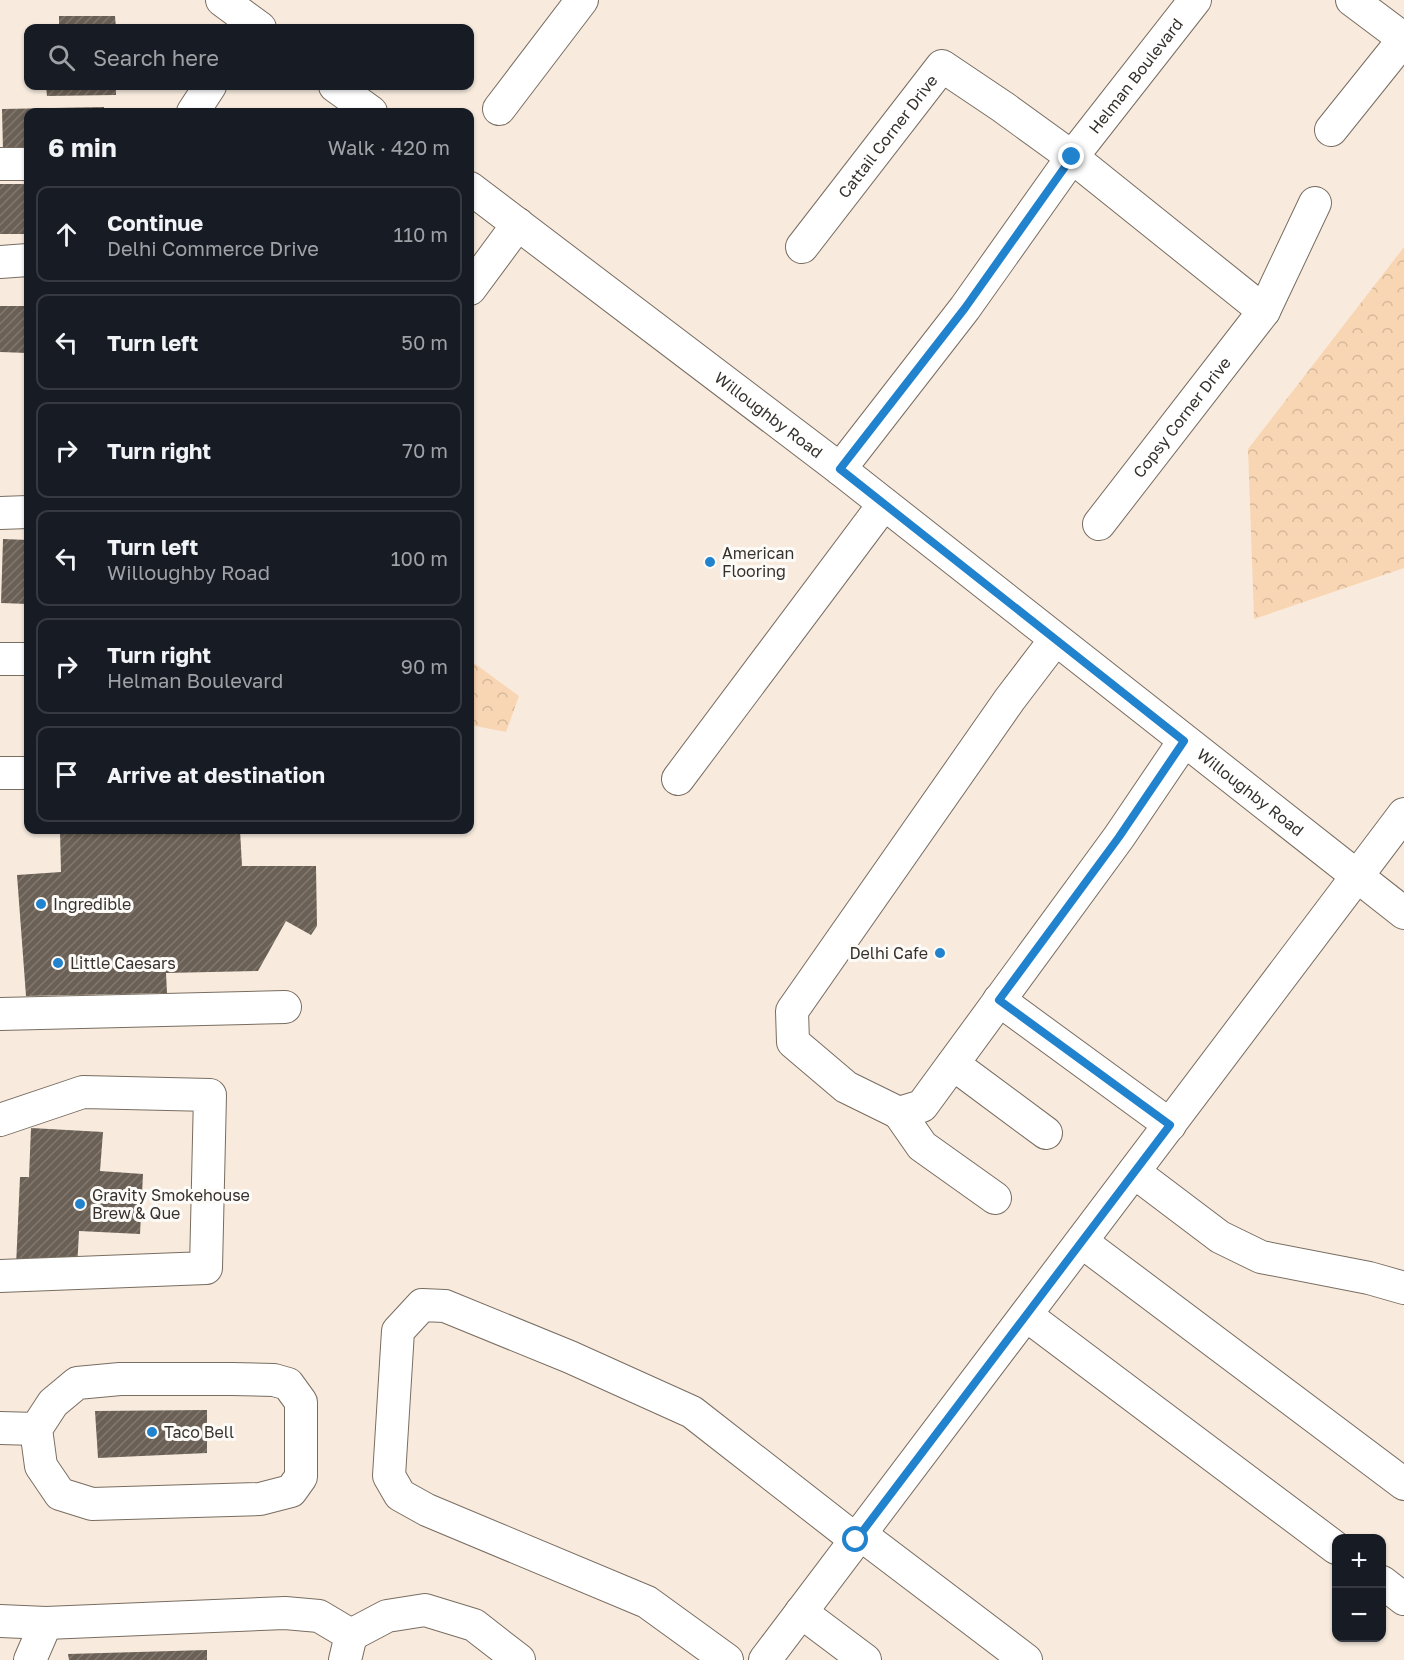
<!DOCTYPE html>
<html lang="en">
<head>
<meta charset="utf-8">
<style>
  :root { --surface:#171b24; --page:#20242c; --text:#f1f3f6; --muted:#9ea1a6; --line:#363941 }
  body { margin:0; font-family:"Golos Text",sans-serif; background:var(--page); color:var(--text) }
  .controls { position:absolute; right:18px; bottom:18px; display:grid; overflow:hidden; border-radius:12px; box-shadow:0 2px 4px #0004 }
  .controls button { width:54px; height:54px; display:grid; place-items:center; padding:0; border:0; border-bottom:2px solid var(--line); background:var(--surface); color:var(--text); font:30px sans-serif }
  .stop { position:absolute; width:18px; height:18px; margin:-14px; border:4px solid #2182ce; border-radius:50%; background:#fff }
  .stop.end { background:#2182ce; border-color:#fff; box-shadow:0 2px 6px #0008 }
  .list { margin:0; padding:0; list-style:none }
  h2 { display:flex; justify-content:space-between; align-items:center; height:78px; margin:0; padding:0 24px; font-size:26px }
  h2 small { font-size:20px; font-weight:400; color:var(--muted) }
  .list li { display:grid; grid-template-columns:39px 1fr auto; gap:18px; align-items:center; box-sizing:border-box; height:96px; margin:0 12px 12px; padding:0 12px; border:2px solid var(--line); border-radius:12px }
  .list b { display:block; font-size:22px; white-space:nowrap }
  .list p { margin:0; font-size:20px; white-space:nowrap; color:var(--muted) }
  .list em { font-size:20px; font-style:normal; color:var(--muted) }
  .icon { flex:none; width:33px; height:33px; fill:none; stroke:currentColor; stroke-width:2; stroke-linecap:round; stroke-linejoin:round }
  .map { position:relative; flex:none; width:1404px; height:1660px; overflow:hidden }
  .search { position:absolute; background:var(--surface); box-shadow:0 2px 4px #0004; left:24px; top:24px; width:450px; height:66px; display:flex; align-items:center; gap:15px; box-sizing:border-box; padding:0 21px; border-radius:12px; color:var(--muted); font-size:22px }
  .panel { position:absolute; background:var(--surface); box-shadow:0 2px 4px #0004; left:24px; top:108px; width:450px; height:726px; border-radius:12px }
  .map>svg:first-child { display:block }
  .forest { fill:url(#forest-crowns) }
  .building { fill:url(#building-hatch) }
  .lines { fill:none; stroke-linecap:round; stroke-linejoin:round }
  .minor-casing { stroke:#786d61; stroke-width:34 }
  .minor { stroke:#fff; stroke-width:32 }
  .route { stroke:#2182ce; stroke-width:8 }
  .poi-dot { fill:#2182ce; stroke:#fdfbf8; stroke-width:2 }
  .labels { text-anchor:middle; stroke-width:6; stroke-linejoin:round; paint-order:stroke }
  .street-label { font-size:16px; fill:#36312c; stroke:#fdfbf8 }
  .poi-label { font-size:16px; fill:#36312c; stroke:#fdfbf8; text-anchor:start }
</style>
</head>
<body>
<div class="map">
<svg width="1404" height="1660" viewBox="0 0 1404 1660">
  <defs>
    <pattern id="forest-crowns" width="20" height="18" patternUnits="userSpaceOnUse" patternTransform="scale(1.5)"><rect width="20" height="18" fill="#f9d6b3"/><path d="M2 6a3 3 0 1 1 6 0M12 15a3 3 0 1 1 6 0" fill="none" stroke="#d6b89a"/></pattern>
    <pattern id="building-hatch" width="6" height="6" patternUnits="userSpaceOnUse" patternTransform="scale(1.5)"><rect width="6" height="6" fill="#6b6055"/><path d="M-1 1l2-2M0 6l6-6M5 7l2-2" fill="none" stroke="#817870"/></pattern>
  </defs>
  <rect width="100%" height="100%" fill="#f8ebde"/>
  <g class="forest">
    <polygon points="1404,247 1404,568 1254,619 1248,449"/>
    <polygon points="470,660 519,696 506,732 470,725"/>
  </g>
  <g class="building">
    <polygon points="59,16 115,16 116,28 59,28"/>
    <polygon points="46,86 116,86 116,95 47,96"/>
    <polygon points="104,107 104,112 28,112 28,150 3,151 2,109"/>
    <rect x="0" y="184" width="28" height="50"/>
    <polygon points="0,306 28,306 28,353 0,352"/>
    <polygon points="3,539 28,540 28,604 1,603"/>
    <polygon points="60,830 240,830 242,866 316,866 317,926 311,935 286,921 258,971 166,973 167,993 26,996 17,875 61,872"/>
    <polygon points="31,1128 103,1132 100,1171 143,1174 140,1234 79,1231 77,1270 16,1266 20,1177 29,1177"/>
    <polygon points="207,1410 207,1453 98,1458 95,1411"/>
    <polygon points="207,1650 207,1660 69,1660 68,1654"/>
  </g>
  <g class="lines">
    <g class="minor-casing">
      <g id="minor">
        <polyline points="222,0 260,28"/>
        <polyline points="1352,0 1404,39"/>
        <polyline points="335,86 371,112"/>
        <polyline points="499,109 582,0"/>
        <polyline points="193,112 210,86"/>
        <polyline points="1331,130 1404,39"/>
        <polyline points="0,164 28,164"/>
        <path id="s1" d="M470,188L840,469L1404,913"/>
        <path id="s2" d="M802,247L942,66L1003,107L1072,157L1264,311"/>
        <polyline points="0,262 28,260"/>
        <polyline points="470,289 518,224"/>
        <path id="s3" d="M840,469L965,308L1072,157L1195,0"/>
        <polyline points="0,513 28,512"/>
        <path id="s4" d="M1099,524L1264,311L1315,203"/>
        <polyline points="1055,640 1010,699 792,1011 793,1042 846,1087 899,1113 922,1106 1119,837 1184,741"/>
        <polyline points="0,659 28,659"/>
        <polyline points="0,773 28,773"/>
        <polyline points="678,779 884,504"/>
        <polyline points="999,1000 1170,1125"/>
        <polyline points="0,1014 285,1007"/>
        <polyline points="953,1064 1046,1133"/>
        <polyline points="899,1113 922,1146 995,1198"/>
        <polyline points="0,1120 83,1092 210,1095 206,1268 0,1276"/>
        <polyline points="1134,1172 1220,1237 1261,1257 1369,1278 1404,1288"/>
        <polyline points="1082,1242 1404,1484"/>
        <polyline points="1026,1315 1336,1548"/>
        <polygon points="120,1379 232,1379 274,1380 288,1384 301,1402 301,1477 291,1491 260,1499 92,1504 60,1494 41,1466 36,1429 53,1403 77,1383"/>
        <polyline points="0,1428 36,1429"/>
        <polyline points="860,1534 1026,1660"/>
        <polyline points="1382,1582 1404,1599"/>
        <polyline points="801,1612 865,1660"/>
        <polyline points="0,1621 46,1623 285,1613 319,1616 351,1635 345,1660"/>
        <polyline points="351,1635 387,1616 425,1610 474,1625 519,1660"/>
        <polyline points="30,1660 46,1623"/>
        <polyline points="727,1660 647,1602 427,1510 400,1495 389,1476 398,1331 422,1305 445,1306 570,1357 692,1412 856,1540"/>
        <polyline points="765,1660 1404,814"/>
      </g>
    </g>
    <use href="#minor" class="minor"/>
  </g>
  <g class="lines">
    <polyline class="route" points="856,1540 1170,1125 999,1000 1119,837 1184,741 840,469 965,308 1072,157"/>
  </g>
  <g class="poi-dot">
    <circle cx="710" cy="562" r="6"/>
    <circle cx="41" cy="904" r="6"/>
    <circle cx="940" cy="953" r="6"/>
    <circle cx="58" cy="963" r="6"/>
    <circle cx="80" cy="1204" r="6"/>
    <circle cx="152" cy="1432" r="6"/>
  </g>
  <g class="labels">
    <g class="street-label">
      <text dy="6" stroke="none"><textPath href="#s3" startOffset="492">Helman Boulevard</textPath></text>
      <text dy="6" stroke="none"><textPath href="#s2" startOffset="140">Cattail Corner Drive</textPath></text>
      <text dy="6" stroke="none"><textPath href="#s1" startOffset="375">Willoughby Road</textPath></text>
      <text dy="6" stroke="none"><textPath href="#s4" startOffset="135">Copsy Corner Drive</textPath></text>
      <text dy="6" stroke="none"><textPath href="#s1" startOffset="987">Willoughby Road</textPath></text>
    </g>
    <g class="poi-label">
      <text x="722" y="559">American<tspan x="722" dy="18">Flooring</tspan></text>
      <text x="53" y="910">Ingredible</text>
      <text x="928" y="959" text-anchor="end">Delhi Cafe</text>
      <text x="70" y="969">Little Caesars</text>
      <text x="92" y="1201">Gravity Smokehouse<tspan x="92" dy="18">Brew &amp; Que</tspan></text>
      <text x="164" y="1438">Taco Bell</text>
    </g>
  </g>
</svg>
<div class="controls">
<button>+</button>
<button>−</button>
</div>
<div class="stop" style="left:856px;top:1540px"></div>
<div class="stop end" style="left:1072px;top:157px"></div>
<div class="search"><svg class="icon" aria-label="search" viewBox="0 0 24 24"><circle cx="10" cy="10" r="6"/><path d="M15 15l6 6"/></svg>Search here</div>
<section class="panel">
<h2>6 min<small>Walk · 420 m</small></h2>
<ul class="list">
<li><svg class="icon" aria-label="ahead" viewBox="0 0 24 24"><path d="M12 20V5M6 11l6-6 6 6"/></svg><div><b>Continue</b><p>Delhi Commerce Drive</p></div><em>110 m</em></li>
<li><svg class="icon" aria-label="left" viewBox="0 0 24 24"><path d="M17 20v-9H6M10 6l-5 5 5 5"/></svg><div><b>Turn left</b></div><em>50 m</em></li>
<li><svg class="icon" aria-label="right" viewBox="0 0 24 24"><path d="M7 20v-9h11M14 6l5 5-5 5"/></svg><div><b>Turn right</b></div><em>70 m</em></li>
<li><svg class="icon" aria-label="left" viewBox="0 0 24 24"><path d="M17 20v-9H6M10 6l-5 5 5 5"/></svg><div><b>Turn left</b><p>Willoughby Road</p></div><em>100 m</em></li>
<li><svg class="icon" aria-label="right" viewBox="0 0 24 24"><path d="M7 20v-9h11M14 6l5 5-5 5"/></svg><div><b>Turn right</b><p>Helman Boulevard</p></div><em>90 m</em></li>
<li><svg class="icon" aria-label="arrive" viewBox="0 0 24 24"><path d="M6 21V4h12l-3 4 3 4H6"/></svg><div><b>Arrive at destination</b></div></li>
</ul>
</section>
</div>
</body>
</html>
